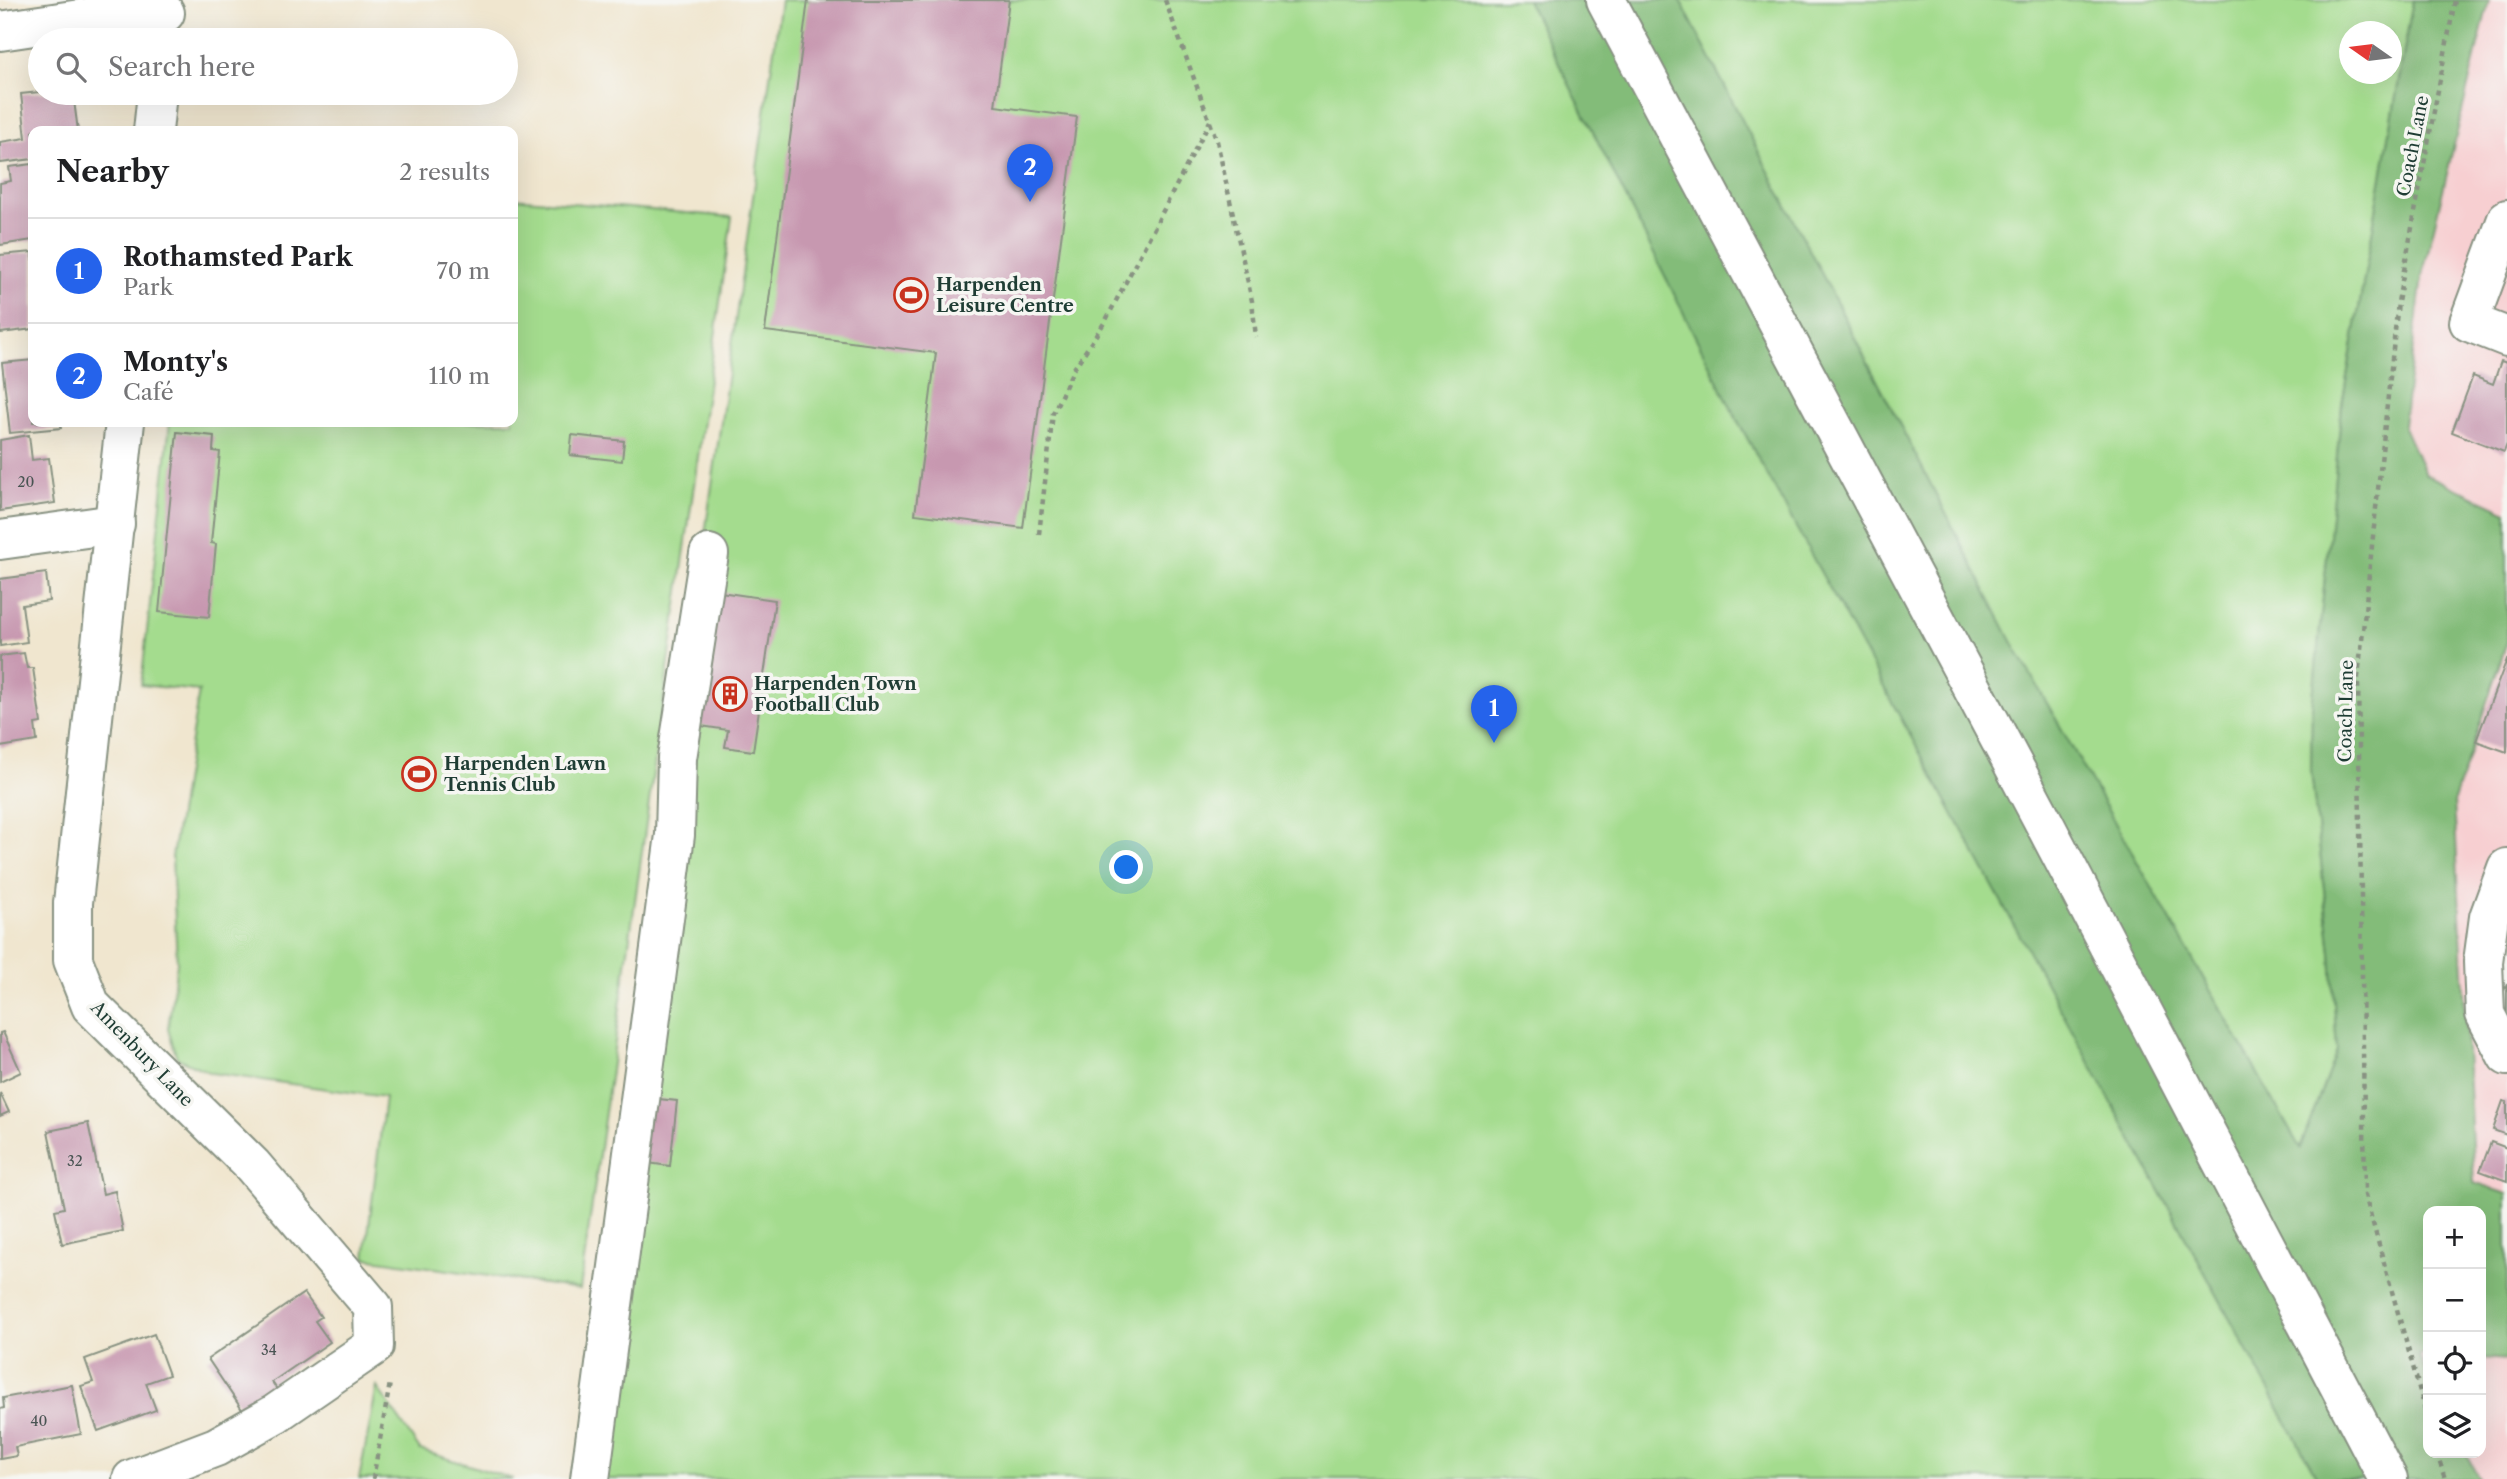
<!DOCTYPE html>
<html lang="en">
<head>
<meta charset="utf-8">
<style>
  :root { --surface:#fff; --page:#f6f6f6; --text:#202124; --muted:#757577; --line:#e0e0e0; --accent:#2563eb }
  body { margin:0; font-family:"Libre Caslon Text",serif; background:var(--page); color:var(--text) }
  .controls { position:absolute; right:21px; bottom:21px; display:grid; overflow:hidden; border-radius:14px; box-shadow:0 7px 28px #0002 }
  .controls button { width:63px; height:63px; display:grid; place-items:center; padding:0; border:0; border-bottom:2px solid var(--line); background:var(--surface); color:var(--text); font:35px sans-serif }
  .compass { position:absolute; left:2339px; top:21px; width:63px; height:63px; border-radius:50%; background:var(--surface); box-shadow:0 7px 28px #0002; rotate:284deg }
  .you { position:absolute; left:1127px; top:868px; width:24px; height:24px; margin:-18px; border:5px solid #fff; border-radius:50%; background:#1a73e8; box-shadow:0 0 0 10px #1a73e833 }
  .badge { display:grid; place-items:center; width:46px; height:46px; border-radius:50%; background:var(--accent); color:#fff; font-size:23px; font-weight:700 }
  .pin { position:absolute; translate:-50% -58px; filter:drop-shadow(0 2px 4px #0008) }
  .pin::after { content:''; position:absolute; top:37px; width:24px; height:21px; background:inherit; clip-path:polygon(0 0,100% 0,50% 100%) }
  .list { margin:0; padding:0; list-style:none }
  h2 { display:flex; justify-content:space-between; align-items:center; height:91px; margin:0; padding:0 28px; font-size:30px }
  h2 small { font-size:23px; font-weight:400; color:var(--muted) }
  .list li { display:grid; grid-template-columns:46px 1fr auto; gap:21px; align-items:center; box-sizing:border-box; height:105px; padding:0 28px; border-top:2px solid var(--line) }
  .list b { display:block; font-size:26px; white-space:nowrap }
  .list p { margin:0; font-size:23px; white-space:nowrap; color:var(--muted) }
  .list em { font-size:23px; font-style:normal; color:var(--muted) }
  .icon { flex:none; width:38px; height:38px; fill:none; stroke:currentColor; stroke-width:2; stroke-linecap:round; stroke-linejoin:round }
  .map { position:relative; flex:none; width:2507px; height:1479px; overflow:hidden }
  .search { position:absolute; background:var(--surface); box-shadow:0 7px 28px #0002; left:28px; top:28px; width:490px; height:77px; display:flex; align-items:center; gap:18px; box-sizing:border-box; padding:0 24px; border-radius:38px; color:var(--muted); font-size:26px }
  .panel { position:absolute; background:var(--surface); box-shadow:0 7px 28px #0002; left:28px; top:126px; width:490px; height:301px; border-radius:14px }
  .map>svg:first-child { display:block }
  .built { fill:#f7cfd1; fill-rule:evenodd }
  .green { fill:#a4dc8e; stroke:#628c61; stroke-width:2; fill-rule:evenodd }
  .forest { fill:#83bc79; stroke:#517c56; stroke-width:2 }
  .building { fill:#c798b0 }
  .lines { fill:none; stroke-linecap:round; stroke-linejoin:round }
  .minor-casing { stroke:#889282; stroke-width:42 }
  .path { stroke:#889282; stroke-width:4.5; stroke-dasharray:5 5; stroke-linecap:butt }
  .minor { stroke:#fff; stroke-width:38 }
  .labels { text-anchor:middle; stroke-width:7; stroke-linejoin:round; paint-order:stroke }
  .number-label { font-size:14px; fill:#495453 }
  .street-label { font-size:18px; fill:#1f3d34; stroke:#f6f6f2 }
  .poi-label { font-size:18px; font-weight:bold; fill:#1f3d34; stroke:#f6f6f2; text-anchor:start }
</style>
</head>
<body>
<div class="map">
<svg width="2507" height="1479" viewBox="0 0 2507 1479">
  <rect width="100%" height="100%" fill="#f6f6f2"/>
  <filter id="ink" filterUnits="userSpaceOnUse"><feTurbulence type="fractalNoise" baseFrequency=".0143" numOctaves="2"/><feDisplacementMap in="SourceGraphic" scale="14" xChannelSelector="R" yChannelSelector="G"/><feConvolveMatrix kernelMatrix="1 2 1 2 8 2 1 2 1" color-interpolation-filters="sRGB"/></filter>
  <filter id="wash" filterUnits="userSpaceOnUse"><feTurbulence type="fractalNoise" baseFrequency=".00686" numOctaves="4" result="noise"/><feDisplacementMap in="SourceGraphic" scale="28" xChannelSelector="R" yChannelSelector="G"/><feGaussianBlur stdDeviation="1.57" result="paint"/><feColorMatrix in="noise" values="0 0 0 0 0 0 0 0 0 0 0 0 0 0 0 0 0 1.4 0 .05"/><feComposite in="paint" operator="in"/></filter>
  <g filter="url(#wash)">
    <rect width="100%" height="100%" fill="#f0e6cf"/>
    <path class="built" d="M2413,0H2507V1479H2405L2312,708L2342,405ZM2428,1211H2481V1453H2428Z"/>
    <g class="green">
      <path d="M781,0H2413L2342,405L2312,708L2311,770L2331,953L2337,1051L2405,1479H590L679,717ZM2350,32H2392V74H2350Z"/>
      <polygon points="513,198 732,217 580,1289 365,1258 385,1097 211,1073 177,1058 168,1029 177,963 172,857 199,691 141,685 170,422 513,422"/>
      <polygon points="377,1387 420,1450 513,1479 359,1479"/>
    </g>
    <polygon class="forest" points="1527,0 1680,0 2015,647 2300,1148 2337,1050 2331,953 2311,770 2312,708 2342,405 2413,0 2489,0 2422,277 2403,425 2425,474 2507,512 2507,642 2454,800 2474,1183 2507,1194 2507,1360 2481,1358 2481,1211 2428,1211 2428,1355 2418,1355 2428,1377 2428,1453 2465,1453 2479,1479 2318,1479 1734,414"/>
    <g id="blocks">
      <g class="building">
        <polygon points="808,0 1009,0 995,106 1077,117 1023,528 915,514 936,353 765,331"/>
        <polygon points="40,92 73,93 78,131 33,131 33,159 0,163 0,142 26,138 21,94"/>
        <polygon points="33,164 33,240 0,245 0,183 11,181 9,167"/>
        <polygon points="33,252 33,329 0,333 0,255"/>
        <polygon points="33,360 33,422 61,422 61,428 10,433 2,363"/>
        <polygon points="2501,361 2507,363 2507,444 2504,452 2452,432 2473,376 2493,384"/>
        <polygon points="177,432 214,436 213,451 220,452 211,543 216,544 209,617 159,612"/>
        <polygon points="29,435 32,460 49,458 55,503 0,511 0,440"/>
        <polygon points="572,435 624,441 622,461 570,455"/>
        <polygon points="46,573 49,601 22,605 27,642 0,646 0,579"/>
        <polygon points="720,592 775,600 753,751 725,747 728,730 694,725"/>
        <polygon points="24,653 27,668 33,668 41,723 35,724 37,741 0,747 0,656"/>
        <polygon points="2507,659 2507,752 2476,741"/>
        <polygon points="2507,983 2507,1013 2497,1010"/>
        <polygon points="3,1032 21,1072 0,1082 0,1033"/>
        <polygon points="0,1093 9,1112 0,1116"/>
        <polygon points="649,1098 677,1101 670,1166 640,1162"/>
        <polygon points="2503,1101 2507,1102 2507,1135 2493,1130"/>
        <polygon points="88,1123 103,1194 115,1191 123,1231 62,1244 55,1210 64,1208 48,1131"/>
        <polygon points="2491,1142 2507,1148 2507,1181 2480,1171"/>
        <polygon points="304,1293 321,1317 315,1321 330,1342 272,1382 280,1394 247,1417 208,1359"/>
        <polygon points="154,1334 169,1375 146,1383 156,1410 98,1431 81,1386 93,1382 85,1359"/>
        <polygon points="72,1385 81,1434 15,1447 17,1456 0,1459 0,1409 4,1408 3,1398"/>
      </g>
    </g>
  </g>
  <g filter="url(#ink)">
    <use href="#blocks" fill-opacity="0" stroke="#889282" stroke-width="2"/>
    <g class="lines">
      <g class="minor-casing">
        <g id="minor">
          <polyline points="1606,0 2041,817 2388,1479"/>
          <polyline points="0,31 127,12 165,13"/>
          <polyline points="153,131 157,93"/>
          <polyline points="2507,219 2469,322 2507,337"/>
          <polyline points="125,422 73,903 73,960 91,1006 253,1166 373,1307 374,1346 275,1414 216,1447 132,1479"/>
          <polyline points="0,540 115,524"/>
          <polyline points="2507,868 2489,917 2483,962 2485,1014 2507,1056"/>
          <polyline points="590,1479 675,835 677,758 709,554"/>
        </g>
      </g>
      <g class="path">
        <polyline points="1165,0 1217,141 1252,301 1256,337"/>
        <polyline points="1039,534 1053,413 1073,370 1106,320 1210,121"/>
        <polyline points="2428,1420 2365,1195 2358,677 2398,302 2455,0"/>
        <polyline points="2437,1453 2445,1479"/>
        <polyline points="373,1479 390,1383"/>
      </g>
      <use href="#minor" class="minor"/>
    </g>
  </g>
  <defs>
    <g id="stadium-ring" transform="scale(1.75)"><circle r="9.5" fill="#f6f6f2" stroke="#c8321e" stroke-width="1.5"/><path d="M0-5a6.5 5 0 1 0 0 10a6.5 5 0 1 0 0-10ZM-3.5-1.8h7v3.6h-7Z" fill="#c8321e"/></g>
    <g id="building-ring" transform="scale(1.75)"><circle r="9.5" fill="#f6f6f2" stroke="#c8321e" stroke-width="1.5"/><path d="M-4-6H4V6H1V3H-1V6H-4ZM-2.5-4.3h1.7v1.8h-1.7ZM.8-4.3h1.7v1.8H.8ZM-2.5-1h1.7V.8h-1.7ZM.8-1h1.7V.8H.8Z" fill="#c8321e"/></g>
  </defs>
  <g fill-rule="evenodd">
    <use href="#stadium-ring" x="911" y="295"/>
    <use href="#building-ring" x="730" y="694"/>
    <use href="#stadium-ring" x="419" y="774"/>
  </g>
  <g class="labels">
    <g class="number-label">
      <text x="26" y="487">20</text>
      <text x="75" y="1166">32</text>
      <text x="269" y="1355">34</text>
      <text x="39" y="1426">40</text>
    </g>
    <g class="street-label">
      <text transform="translate(2413 146) rotate(-79)" y="6">Coach Lane</text>
      <text transform="translate(2346 711) rotate(-89)" y="6">Coach Lane</text>
      <text transform="translate(142 1054) rotate(46)" y="6">Amenbury Lane</text>
    </g>
    <g class="poi-label">
      <text x="936" y="291">Harpenden<tspan x="936" dy="21">Leisure Centre</tspan></text>
      <text x="754" y="690">Harpenden Town<tspan x="754" dy="21">Football Club</tspan></text>
      <text x="444" y="770">Harpenden Lawn<tspan x="444" dy="21">Tennis Club</tspan></text>
    </g>
  </g>
</svg>
<div class="controls">
<button>+</button>
<button>−</button>
<button><svg class="icon" aria-label="locate" viewBox="0 0 24 24"><circle cx="12" cy="12" r="6"/><path d="M12 2v4M12 18v4M2 12h4M18 12h4"/></svg></button>
<button><svg class="icon" aria-label="layers" viewBox="0 0 24 24"><path d="M12 4l9 5-9 5-9-5zM3 14l9 5 9-5"/></svg></button>
</div>
<svg class="compass" viewBox="-18 -18 36 36"><path d="M0-13l5 13h-10z" fill="#e53935"/><path d="M0 13l5-13h-10z" fill="#757577"/></svg>
<div class="you"></div>
<div class="pin badge" style="left:1494px;top:743px">1</div>
<div class="pin badge" style="left:1030px;top:202px">2</div>
<div class="search"><svg class="icon" aria-label="search" viewBox="0 0 24 24"><circle cx="10" cy="10" r="6"/><path d="M15 15l6 6"/></svg>Search here</div>
<section class="panel">
<h2>Nearby<small>2 results</small></h2>
<ul class="list">
<li><span class="badge">1</span><div><b>Rothamsted Park</b><p>Park</p></div><em>70 m</em></li>
<li><span class="badge">2</span><div><b>Monty's</b><p>Café</p></div><em>110 m</em></li>
</ul>
</section>
</div>
</body>
</html>
